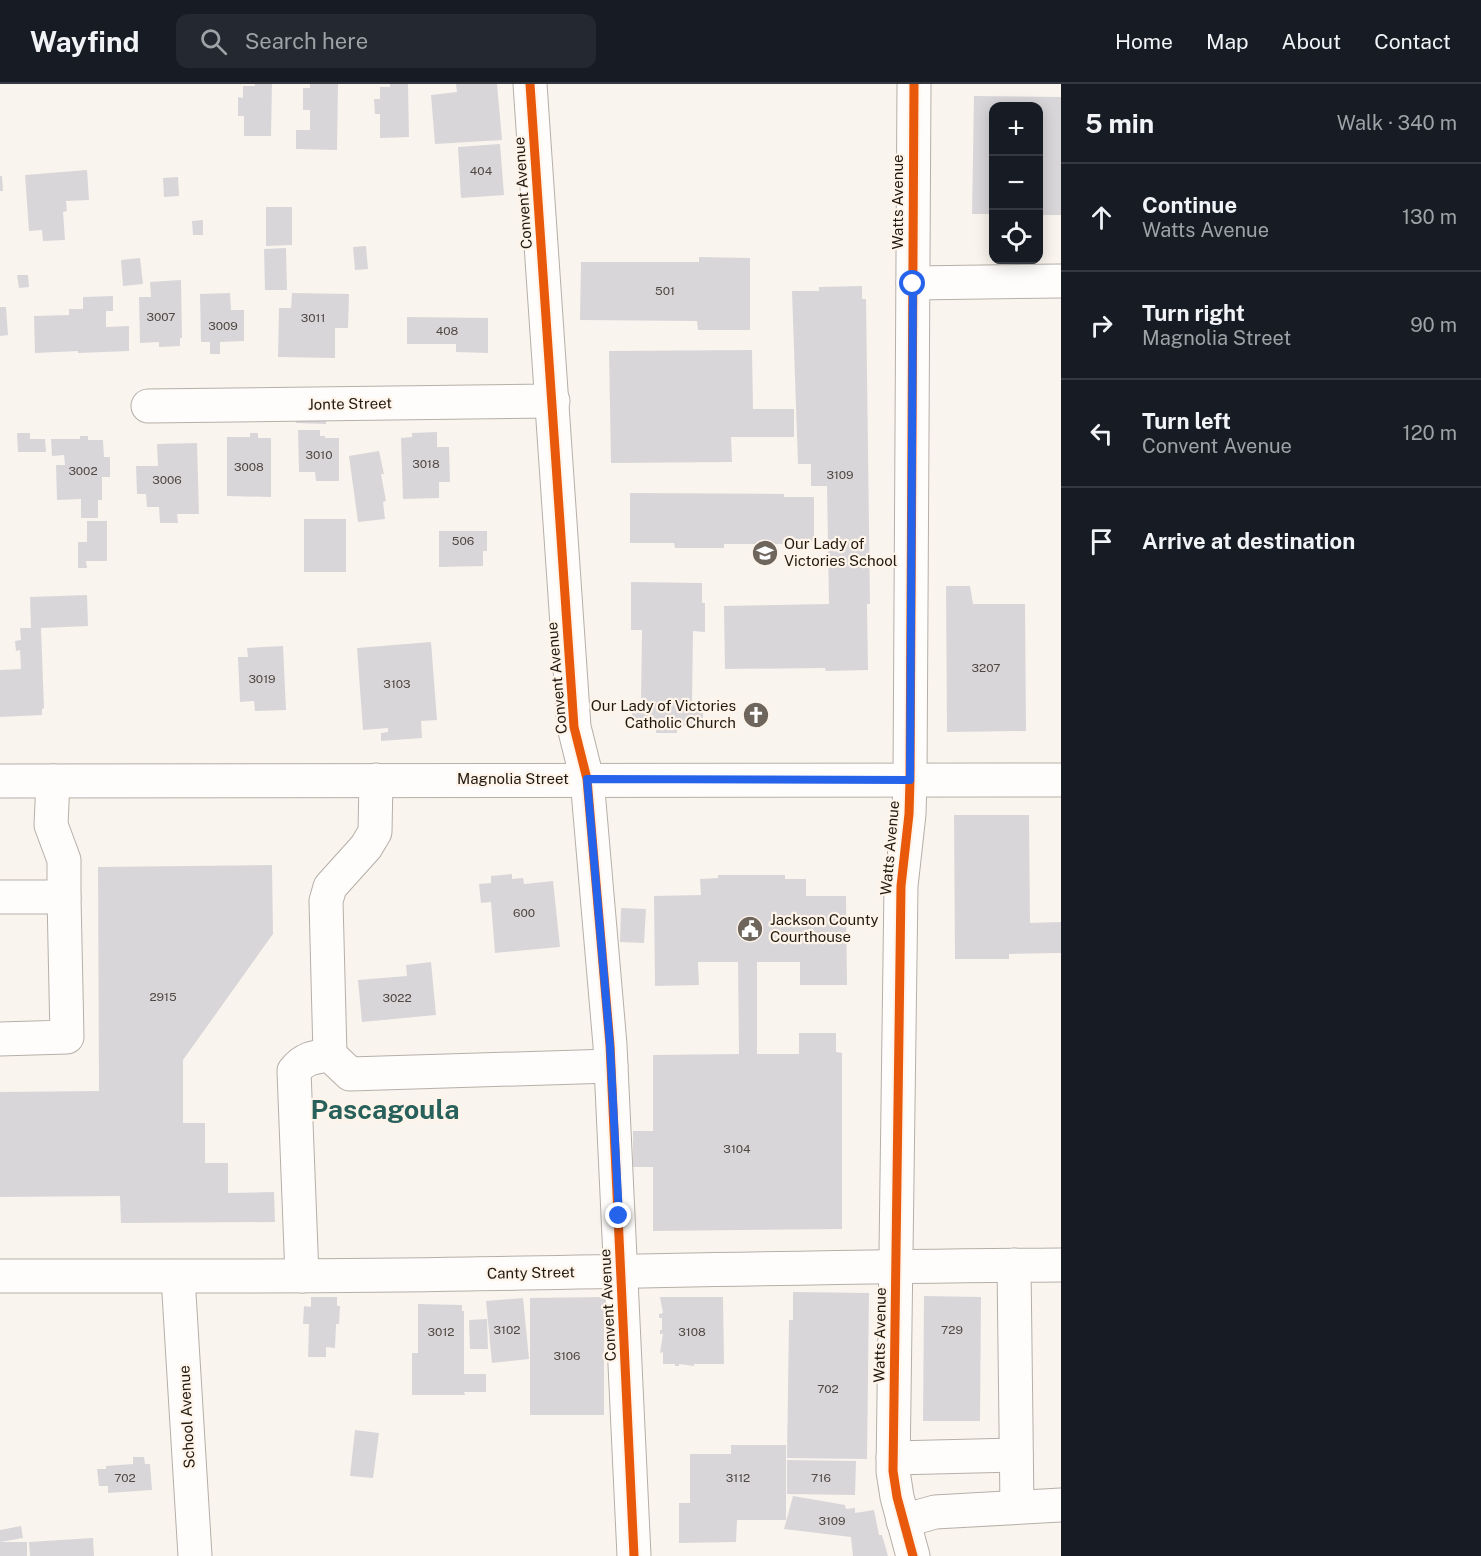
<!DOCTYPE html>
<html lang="en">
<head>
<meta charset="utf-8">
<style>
  :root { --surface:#171b24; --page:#242831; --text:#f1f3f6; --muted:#9ea1a6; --line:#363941 }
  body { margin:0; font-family:"Public Sans",sans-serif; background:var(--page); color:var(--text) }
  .controls { position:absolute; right:18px; top:18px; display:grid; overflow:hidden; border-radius:12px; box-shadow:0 3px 15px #0003 }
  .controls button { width:54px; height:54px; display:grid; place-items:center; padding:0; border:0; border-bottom:2px solid var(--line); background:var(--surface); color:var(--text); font:30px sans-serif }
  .stop { position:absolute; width:18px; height:18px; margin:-14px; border:4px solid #2563eb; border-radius:50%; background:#fff }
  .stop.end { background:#2563eb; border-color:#fff; box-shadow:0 2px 6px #0008 }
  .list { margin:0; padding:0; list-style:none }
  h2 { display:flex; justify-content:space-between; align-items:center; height:78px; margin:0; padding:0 24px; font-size:26px }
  h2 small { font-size:20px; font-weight:400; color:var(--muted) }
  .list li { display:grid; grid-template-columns:39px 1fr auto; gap:18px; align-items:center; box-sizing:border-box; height:108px; padding:0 24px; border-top:2px solid var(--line) }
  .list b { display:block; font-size:22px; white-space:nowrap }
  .list p { margin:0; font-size:20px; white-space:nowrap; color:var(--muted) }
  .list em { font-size:20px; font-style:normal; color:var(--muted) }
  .icon { flex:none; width:33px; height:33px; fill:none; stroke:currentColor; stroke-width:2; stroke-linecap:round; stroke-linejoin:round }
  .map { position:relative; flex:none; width:1061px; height:1472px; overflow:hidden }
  header { display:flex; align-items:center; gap:36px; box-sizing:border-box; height:84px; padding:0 30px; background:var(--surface); border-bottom:2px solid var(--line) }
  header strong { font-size:28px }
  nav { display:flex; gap:33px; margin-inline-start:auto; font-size:21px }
  .search { width:420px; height:54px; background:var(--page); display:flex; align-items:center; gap:15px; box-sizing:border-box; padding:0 21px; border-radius:12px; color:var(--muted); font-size:22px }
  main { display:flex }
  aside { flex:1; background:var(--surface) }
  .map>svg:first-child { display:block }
  .building { fill:#d9d6da }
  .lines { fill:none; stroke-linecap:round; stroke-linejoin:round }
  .minor-casing { stroke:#b6afa8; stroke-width:35 }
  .minor { stroke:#fefdfc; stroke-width:33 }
  .cycleway-casing { stroke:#fff4e9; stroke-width:13 }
  .cycleway { stroke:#e8590c; stroke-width:9 }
  .route { stroke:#2563eb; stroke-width:8 }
  .labels { text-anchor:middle; stroke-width:4.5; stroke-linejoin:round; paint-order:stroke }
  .number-label { font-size:12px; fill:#504842 }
  .street-label { font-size:15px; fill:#22190f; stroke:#fff4e9 }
  .poi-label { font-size:15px; fill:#22190f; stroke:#fff4e9; text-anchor:start }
  .town-label { font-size:27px; font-weight:bold; fill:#28605b; stroke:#fff4e9 }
</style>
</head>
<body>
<header>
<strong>Wayfind</strong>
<div class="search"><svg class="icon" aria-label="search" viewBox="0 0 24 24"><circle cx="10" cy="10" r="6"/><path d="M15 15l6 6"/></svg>Search here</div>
<nav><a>Home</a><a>Map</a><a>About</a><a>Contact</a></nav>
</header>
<main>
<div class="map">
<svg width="1061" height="1472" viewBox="0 0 1061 1472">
  <rect width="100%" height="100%" fill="#faf4ee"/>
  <g class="building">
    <polygon points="255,0 272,0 271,52 244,52 244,32 238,32 238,13 243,14 243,2 255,2"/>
    <polygon points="310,0 338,0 337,66 296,65 296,46 310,46 310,26 303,26 303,4 310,4"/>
    <polygon points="390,0 408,0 409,53 380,54 380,30 375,30 374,15 380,15 380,3 390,3"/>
    <polygon points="456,0 497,0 502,56 435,60 431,11 457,8"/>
    <polygon points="974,12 1061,13 1061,131 1038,131 1038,22 993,22 993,130 972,130"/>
    <polygon points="500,60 504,111 461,114 458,63"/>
    <polygon points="87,86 89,116 66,117 67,127 63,128 65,156 43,157 42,146 29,147 25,91"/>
    <polygon points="0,92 2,92 3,107 0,107"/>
    <polygon points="178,93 179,112 164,113 163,94"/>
    <polygon points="266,123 292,123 292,161 266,162"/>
    <polygon points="203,136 203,151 193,151 192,137"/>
    <polygon points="366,162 368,185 355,186 353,163"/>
    <polygon points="286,164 287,206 265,206 264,165"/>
    <polygon points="699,173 750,174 750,246 698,246 697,237 580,236 581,178 699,178"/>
    <polygon points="140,174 143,200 123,202 121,176"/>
    <polygon points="17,191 28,191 29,203 19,204"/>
    <polygon points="181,196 182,254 180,254 180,262 159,263 159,258 140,259 139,213 151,213 150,198"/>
    <polygon points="862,202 862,215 866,215 870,520 867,520 868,586 826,587 825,584 725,585 724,522 829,520 827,402 811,402 811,380 798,380 792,207 819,207 819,203"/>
    <polygon points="230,209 231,226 244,226 244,257 220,258 220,270 210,270 210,258 201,258 200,210"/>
    <polygon points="292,209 349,210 348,244 335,244 335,274 278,273 279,224 291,224"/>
    <polygon points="113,212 113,227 106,227 106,243 129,242 129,267 78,269 78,267 35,269 34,232 69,231 69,225 83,225 83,213"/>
    <polygon points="0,223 6,223 8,251 0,252"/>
    <polygon points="407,233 488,234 488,269 456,268 456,260 407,260"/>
    <polygon points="752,266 753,325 794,325 794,353 731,353 732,378 611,379 609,267"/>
    <polygon points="296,329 326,330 326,340 296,339"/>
    <polygon points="298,346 320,346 320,352 325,352 325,354 339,354 339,397 316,397 315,388 299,388"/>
    <polygon points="437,348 437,363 449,363 450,398 439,398 439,414 403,415 401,354 412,353 412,349"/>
    <polygon points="17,349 30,349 30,355 45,355 46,368 18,368"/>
    <polygon points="250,349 258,349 258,354 271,354 271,413 227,412 227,353 250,353"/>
    <polygon points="80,352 88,352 88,356 103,356 104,373 110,373 110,393 102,393 102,416 98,416 98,434 81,434 81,415 57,416 56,381 65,381 64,371 52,372 51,355 80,355"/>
    <polygon points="197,359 199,430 177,430 178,439 160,439 159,423 147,423 146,410 137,410 136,382 158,382 157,360"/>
    <polygon points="379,367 384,390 381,390 386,417 383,418 385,435 358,438 349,372"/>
    <polygon points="630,409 784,410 784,413 814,413 814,457 784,457 784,460 724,460 724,464 675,464 674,459 630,459"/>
    <rect x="304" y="435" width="42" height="53"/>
    <polygon points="87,437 107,437 107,477 86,477 87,484 78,484 78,458 87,458"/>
    <polygon points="439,447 487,447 487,467 483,467 483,482 439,483"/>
    <polygon points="631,498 702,499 702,519 705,519 705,548 693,547 692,619 703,619 703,640 693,640 693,642 677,642 677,649 656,649 656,643 641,642 641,638 632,638 632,618 641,618 642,546 631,546"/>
    <polygon points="946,502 970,502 973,520 1025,520 1026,647 947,648"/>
    <polygon points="87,511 88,542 41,544 44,624 42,625 42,631 0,633 0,586 21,585 20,566 16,567 15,557 21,556 20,544 31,544 30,513"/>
    <polygon points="431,558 437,636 421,637 422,654 381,657 381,649 388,648 388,644 363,646 357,564"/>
    <polygon points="283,562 286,626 255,627 254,617 240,618 238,573 248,573 247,564"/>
    <polygon points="954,731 1029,731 1030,839 1061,838 1061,869 1009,870 1009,875 955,875"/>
    <polygon points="272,781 273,850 183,976 183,1039 205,1039 205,1079 228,1079 228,1109 274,1108 275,1138 121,1139 120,1112 0,1113 0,1008 99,1007 98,783"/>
    <polygon points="512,790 512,795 523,794 524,800 553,797 560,863 495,869 491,818 481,819 479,800 491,799 491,792"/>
    <polygon points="718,791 785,791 785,795 806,795 806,812 846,812 847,901 800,901 800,878 757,878 757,970 799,970 799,949 836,949 836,968 842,969 842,1145 653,1147 653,1083 633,1083 633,1047 653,1047 653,971 739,970 738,878 698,878 699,901 655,902 654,812 701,811 700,795 718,794"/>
    <polygon points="621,824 646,825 644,859 620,858"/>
    <polygon points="431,878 436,931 362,938 358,896 407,892 406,881"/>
    <polygon points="793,1208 869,1209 867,1375 787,1374 789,1236 793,1236"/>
    <polygon points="924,1212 981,1213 980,1337 923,1337"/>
    <polygon points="311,1213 337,1213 337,1222 340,1222 339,1240 336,1240 335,1264 326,1263 326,1273 308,1273 309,1240 303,1240 304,1222 311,1223"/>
    <polygon points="604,1213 604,1331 530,1331 530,1214"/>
    <polygon points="660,1213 723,1213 724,1280 694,1280 694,1282 679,1280 679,1282 675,1282 675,1280 663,1280 663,1268 660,1269 663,1250 660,1250 660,1246 662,1246 662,1234 659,1234 659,1230 663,1229"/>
    <polygon points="523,1214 529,1275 492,1279 486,1217"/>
    <polygon points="418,1220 462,1221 462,1227 464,1227 464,1290 486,1290 486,1308 464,1308 465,1311 412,1311 412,1269 418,1269"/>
    <polygon points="487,1235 488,1265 470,1265 469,1236"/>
    <polygon points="355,1346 379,1349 373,1394 350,1392"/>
    <polygon points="731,1361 786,1361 786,1436 737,1436 736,1458 679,1459 679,1419 690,1419 690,1370 731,1370"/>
    <polygon points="133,1373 144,1373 145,1380 150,1380 152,1406 108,1409 108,1402 99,1402 97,1385 106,1385 106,1382 133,1380"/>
    <polygon points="787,1376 856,1377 855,1411 787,1410"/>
    <polygon points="793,1412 845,1421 846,1425 855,1424 855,1429 874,1426 879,1451 882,1451 888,1472 853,1472 851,1453 784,1445"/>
    <polygon points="21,1442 23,1454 0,1458 27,1458 27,1472 0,1472 0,1446"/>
    <polygon points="93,1454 94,1472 30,1472 29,1458"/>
  </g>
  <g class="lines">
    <g class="minor-casing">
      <g id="minor">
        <polyline points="530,0 574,643 587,695 610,961 634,1472"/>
        <polyline points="913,199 1061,197"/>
        <polyline points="148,322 553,317"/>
        <polyline points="0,697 1061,696"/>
        <polyline points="0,813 64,813 64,776 51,741 53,697"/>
        <polyline points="0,955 67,953 64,813"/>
        <polyline points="330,971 326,817 330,803 366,763 375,748 376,696"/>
        <polyline points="1014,1181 1017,1423"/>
        <path d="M0,1192C156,1192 313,1193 469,1190C666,1187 864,1182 1061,1181"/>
        <path d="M302,1192L294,987C304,974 314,973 330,971L350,990L611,982"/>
        <polyline points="178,1193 195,1472"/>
        <polyline points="893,1374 1016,1371"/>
        <polyline points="903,1437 935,1428 1061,1421"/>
        <polyline points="913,1472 897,1413 893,1387 901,802 909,730 910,696 914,0"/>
      </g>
    </g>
    <use href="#minor" class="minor"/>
    <g class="cycleway-casing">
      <g id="cycleway">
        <polyline points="530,0 574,643 587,695 610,961 634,1472"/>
        <polyline points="913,1472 897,1413 893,1387 901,802 909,730 910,696 914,0"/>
      </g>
    </g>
    <use href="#cycleway" class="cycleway"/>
  </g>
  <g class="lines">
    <polyline class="route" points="619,1132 610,961 587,695 910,696 913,200"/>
  </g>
  <defs>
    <g id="school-disc" transform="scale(1.35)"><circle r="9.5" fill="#6e665d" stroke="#fff4e9"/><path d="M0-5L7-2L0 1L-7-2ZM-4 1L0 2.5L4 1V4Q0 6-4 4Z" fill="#fff"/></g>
    <g id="church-disc" transform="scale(1.35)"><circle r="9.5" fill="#6e665d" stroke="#fff4e9"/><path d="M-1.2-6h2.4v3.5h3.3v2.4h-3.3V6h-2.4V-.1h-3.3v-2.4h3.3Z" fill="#fff"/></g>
    <g id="civic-disc" transform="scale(1.35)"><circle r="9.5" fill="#6e665d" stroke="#fff4e9"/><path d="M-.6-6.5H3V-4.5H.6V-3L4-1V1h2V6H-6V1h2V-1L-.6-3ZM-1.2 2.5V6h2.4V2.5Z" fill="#fff"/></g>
  </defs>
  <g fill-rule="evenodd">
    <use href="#school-disc" x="765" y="469"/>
    <use href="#church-disc" x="756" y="631"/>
    <use href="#civic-disc" x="750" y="845"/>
  </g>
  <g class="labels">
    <g class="number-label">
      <text x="481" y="91">404</text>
      <text x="665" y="211">501</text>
      <text x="161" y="237">3007</text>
      <text x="313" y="238">3011</text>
      <text x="223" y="246">3009</text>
      <text x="447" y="251">408</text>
      <text x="319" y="375">3010</text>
      <text x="426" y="384">3018</text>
      <text x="249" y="387">3008</text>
      <text x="83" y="391">3002</text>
      <text x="840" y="395">3109</text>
      <text x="167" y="400">3006</text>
      <text x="463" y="461">506</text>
      <text x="986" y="588">3207</text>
      <text x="262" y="599">3019</text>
      <text x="397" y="604">3103</text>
      <text x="524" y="833">600</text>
      <text x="163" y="917">2915</text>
      <text x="397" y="918">3022</text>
      <text x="737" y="1069">3104</text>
      <text x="507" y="1250">3102</text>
      <text x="952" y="1250">729</text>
      <text x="441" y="1252">3012</text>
      <text x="692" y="1252">3108</text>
      <text x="567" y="1276">3106</text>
      <text x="828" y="1309">702</text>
      <text x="125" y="1398">702</text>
      <text x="738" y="1398">3112</text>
      <text x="821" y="1398">716</text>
      <text x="832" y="1441">3109</text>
    </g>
    <g class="street-label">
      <text transform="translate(523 109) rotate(-94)" y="5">Convent Avenue</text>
      <text transform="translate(898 118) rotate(-90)" y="5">Watts Avenue</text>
      <text transform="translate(350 320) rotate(-1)" y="5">Jonte Street</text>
      <text transform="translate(557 594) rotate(-95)" y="5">Convent Avenue</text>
      <text x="513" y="700">Magnolia Street</text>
      <text transform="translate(890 764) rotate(-85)" y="5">Watts Avenue</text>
      <text transform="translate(531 1189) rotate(-1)" y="5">Canty Street</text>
      <text transform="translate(608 1221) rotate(-93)" y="5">Convent Avenue</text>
      <text transform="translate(880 1251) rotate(-89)" y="5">Watts Avenue</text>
      <text transform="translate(187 1333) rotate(-93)" y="5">School Avenue</text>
    </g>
    <g class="poi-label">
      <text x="784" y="465">Our Lady of<tspan x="784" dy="17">Victories School</tspan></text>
      <text x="736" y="627" text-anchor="end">Our Lady of Victories<tspan x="736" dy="17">Catholic Church</tspan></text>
      <text x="770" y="841">Jackson County<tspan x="770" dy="17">Courthouse</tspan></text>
    </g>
    <g class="town-label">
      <text x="385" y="1035">Pascagoula</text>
    </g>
  </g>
</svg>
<div class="controls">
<button>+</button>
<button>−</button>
<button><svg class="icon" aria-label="locate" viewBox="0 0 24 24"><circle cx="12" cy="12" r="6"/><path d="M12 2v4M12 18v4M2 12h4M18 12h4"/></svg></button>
</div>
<div class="stop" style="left:913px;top:200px"></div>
<div class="stop end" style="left:619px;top:1132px"></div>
</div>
<aside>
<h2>5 min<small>Walk · 340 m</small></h2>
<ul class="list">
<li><svg class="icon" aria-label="ahead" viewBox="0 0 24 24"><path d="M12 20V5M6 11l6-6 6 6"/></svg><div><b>Continue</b><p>Watts Avenue</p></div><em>130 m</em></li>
<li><svg class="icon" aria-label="right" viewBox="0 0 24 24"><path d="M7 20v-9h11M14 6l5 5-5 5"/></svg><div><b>Turn right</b><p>Magnolia Street</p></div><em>90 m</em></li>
<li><svg class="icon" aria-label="left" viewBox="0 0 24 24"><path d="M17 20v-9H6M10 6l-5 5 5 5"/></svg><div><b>Turn left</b><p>Convent Avenue</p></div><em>120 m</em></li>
<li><svg class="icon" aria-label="arrive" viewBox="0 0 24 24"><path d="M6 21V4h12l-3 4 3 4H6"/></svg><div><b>Arrive at destination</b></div></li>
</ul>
</aside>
</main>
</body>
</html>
